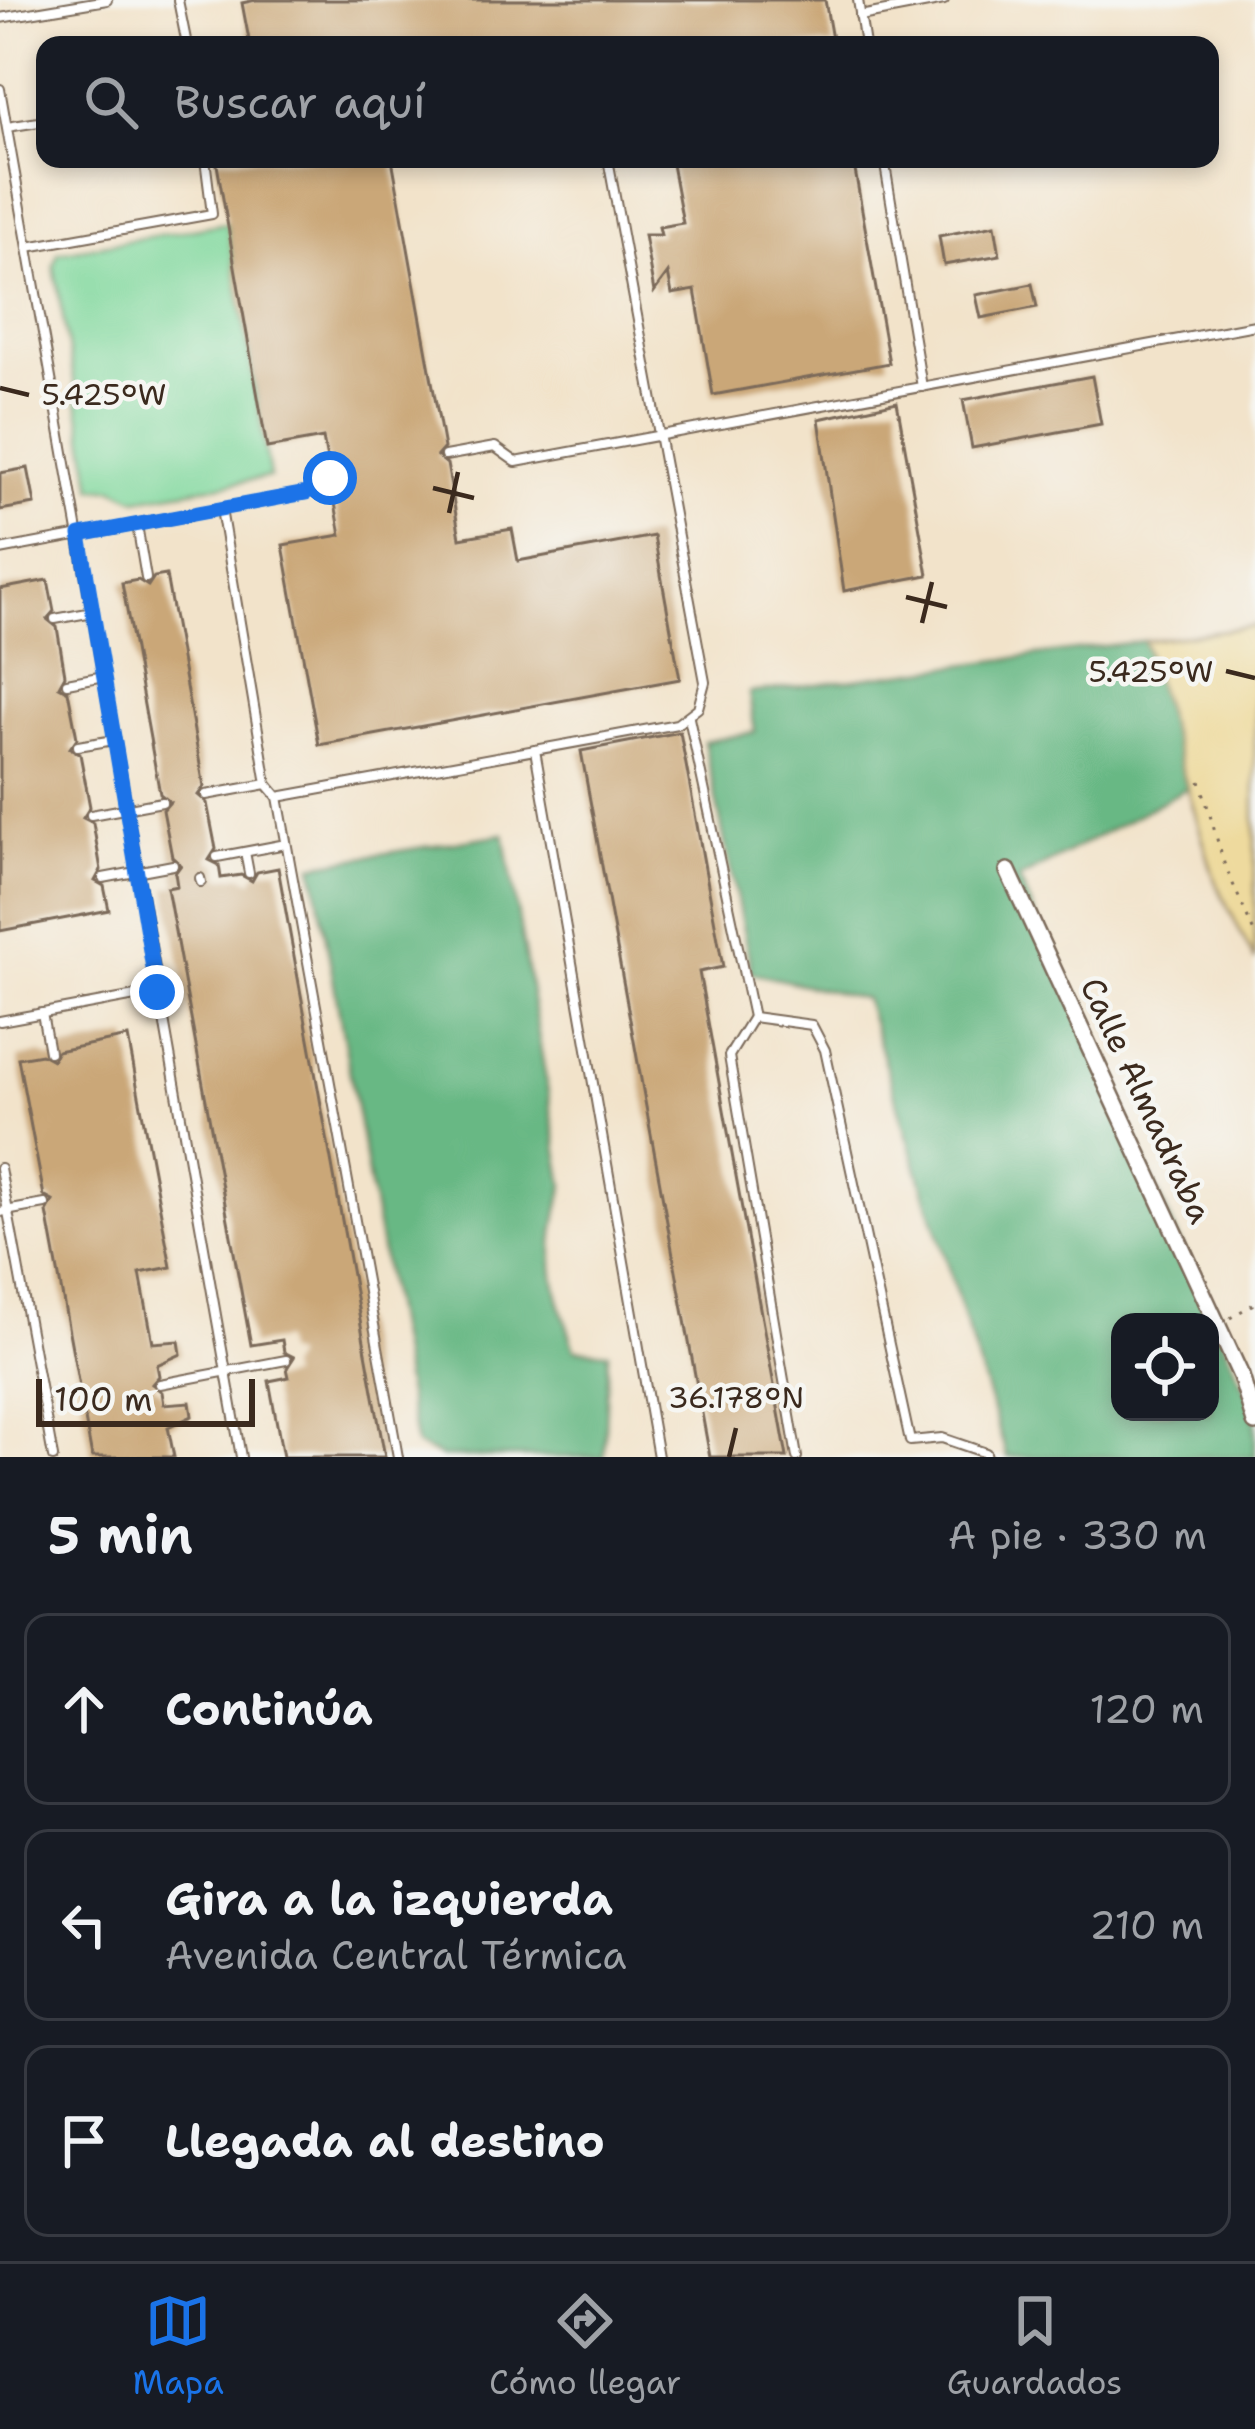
<!DOCTYPE html>
<html lang="es">
<head>
<meta charset="utf-8">
<style>
  :root { --surface:#171b24; --page:#20242c; --text:#f1f3f6; --muted:#9ea1a6; --line:#363941; --accent:#1a73e8 }
  body { margin:0; font-family:"Shantell Sans",sans-serif; background:var(--page); color:var(--text) }
  .controls { position:absolute; right:36px; bottom:36px; display:grid; overflow:hidden; border-radius:24px; box-shadow:0 6px 18px #0003 }
  .controls button { width:108px; height:108px; display:grid; place-items:center; padding:0; border:0; border-bottom:3px solid var(--line); background:var(--surface); color:var(--text); font:60px sans-serif }
  .scale { position:absolute; left:36px; bottom:30px; width:219px; box-sizing:border-box; padding-left:12px; border:6px solid #3b2a1e; border-top:0; font-size:33px; line-height:42px; white-space:nowrap; color:#3b2a1e; -webkit-text-stroke:9px #f6f6f2; paint-order:stroke }
  .stop { position:absolute; width:36px; height:36px; margin:-27px; border:9px solid #1a73e8; border-radius:50%; background:#fff }
  .stop.end { background:#1a73e8; border-color:#fff; box-shadow:0 3px 12px #0008 }
  .list { margin:0; padding:0; list-style:none }
  h2 { display:flex; justify-content:space-between; align-items:center; height:156px; margin:0; padding:0 48px; font-size:51px }
  h2 small { font-size:39px; font-weight:400; color:var(--muted) }
  .list li { display:grid; grid-template-columns:78px 1fr auto; gap:36px; align-items:center; box-sizing:border-box; height:192px; margin:0 24px 24px; padding:0 24px; border:3px solid var(--line); border-radius:24px }
  .list b { display:block; font-size:45px; white-space:nowrap }
  .list p { margin:0; font-size:39px; white-space:nowrap; color:var(--muted) }
  .list em { font-size:39px; font-style:normal; color:var(--muted) }
  .icon { flex:none; width:66px; height:66px; fill:none; stroke:currentColor; stroke-width:2; stroke-linecap:round; stroke-linejoin:round }
  .map { position:relative; flex:none; width:1255px; height:1457px; overflow:hidden }
  .search { position:absolute; background:var(--surface); box-shadow:0 6px 18px #0003; left:36px; right:36px; top:36px; height:132px; display:flex; align-items:center; gap:30px; box-sizing:border-box; padding:0 42px; border-radius:24px; color:var(--muted); font-size:45px }
  .sheet { height:804px; background:var(--surface) }
  nav { display:flex; justify-content:space-around; align-items:center; box-sizing:border-box; height:168px; border-top:3px solid var(--line); background:var(--surface); font-size:33px; color:var(--muted) }
  nav a { display:grid; justify-items:center; gap:6px }
  nav .on { color:var(--accent) }
  .map>svg:first-child { display:block }
  .green { fill:#81d89d; stroke:#5e815e; stroke-width:3 }
  .forest { fill:#68b884; stroke:#527151; stroke-width:3; fill-rule:evenodd }
  .sand { fill:#eeda9e; stroke:#94825e; stroke-width:3 }
  .building { fill:#caa778 }
  .lines { fill:none; stroke-linecap:round; stroke-linejoin:round }
  .lane-casing { stroke:#7b6b5a; stroke-width:12 }
  .street-casing { stroke:#7b6b5a; stroke-width:20 }
  .path { stroke:#7b6b5a; stroke-width:3; stroke-dasharray:3 9; stroke-linecap:butt }
  .lane { stroke:#fff; stroke-width:8 }
  .street { stroke:#fff; stroke-width:15 }
  .route { stroke:#1a73e8; stroke-width:15 }
  .ticks { fill:none; stroke:#3b2a1e; stroke-width:4.5 }
  .labels { text-anchor:middle; stroke-width:9; stroke-linejoin:round; paint-order:stroke }
  .street-label { font-size:33px; fill:#3b2a1e; stroke:#f6f6f2 }
  .ticks-label { font-size:30px; text-anchor:middle; fill:#3b2a1e; stroke:#f6f6f2; stroke-width:9; stroke-linejoin:round; paint-order:stroke }
</style>
</head>
<body>
<div class="map">
<svg width="1255" height="1457" viewBox="0 0 1255 1457">
  <rect width="100%" height="100%" fill="#f6f6f2"/>
  <filter id="ink" filterUnits="userSpaceOnUse"><feTurbulence type="fractalNoise" baseFrequency=".00833" numOctaves="2"/><feDisplacementMap in="SourceGraphic" scale="24" xChannelSelector="R" yChannelSelector="G"/><feConvolveMatrix kernelMatrix="1 2 1 2 8 2 1 2 1" color-interpolation-filters="sRGB"/></filter>
  <filter id="wash" filterUnits="userSpaceOnUse"><feTurbulence type="fractalNoise" baseFrequency=".004" numOctaves="4" result="noise"/><feDisplacementMap in="SourceGraphic" scale="48" xChannelSelector="R" yChannelSelector="G"/><feGaussianBlur stdDeviation="2.7" result="paint"/><feColorMatrix in="noise" values="0 0 0 0 0 0 0 0 0 0 0 0 0 0 0 0 0 1.4 0 .05"/><feComposite in="paint" operator="in"/></filter>
  <g filter="url(#wash)">
    <rect width="100%" height="100%" fill="#f2e3ca"/>
    <polygon class="green" points="227,223 270,477 137,499 113,488 93,488 54,266 58,253"/>
    <g class="forest">
      <path d="M1144,641L1187,788L1019,879L1255,1411V1457H1007L865,999L752,973L704,742L755,732L749,693ZM1120,1322H1210V1412H1120Z"/>
      <path d="M504,834L564,1186C545,1259 551,1279 575,1349L608,1352L604,1457H442L416,1446L313,865Z"/>
    </g>
    <polygon class="sand" points="1255,626 1255,961 1215,881 1144,641"/>
    <g id="blocks">
      <g class="building">
        <polygon points="256,0 825,0 833,45 250,45 242,3"/>
        <polygon points="216,159 392,159 444,448 437,456 447,464 460,538 512,529 518,561 654,536 680,679 319,745 283,545 341,535 332,487 338,477 329,470 323,438 267,448"/>
        <polygon points="671,159 853,159 889,363 713,395 695,290 672,294 668,273 654,292 644,235 661,235 659,227 683,223"/>
        <polygon points="995,225 1000,255 944,265 939,236"/>
        <polygon points="1032,284 1037,307 981,318 976,295"/>
        <polygon points="1092,376 1101,424 972,448 963,400"/>
        <polygon points="897,402 928,575 844,591 819,419"/>
        <polygon points="28,468 35,504 0,510 0,473"/>
        <polygon points="166,575 204,787 198,795 207,803 216,849 209,860 219,865 221,878 241,875 252,881 257,872 278,868 385,1457 283,1457 269,1381 289,1377 287,1368 294,1357 284,1352 282,1340 251,1345 167,888 177,886 175,873 181,865 172,857 163,810 170,802 160,794 122,583 138,580 148,586 154,577"/>
        <polygon points="48,580 54,611 47,619 57,627 65,675 59,686 68,691 77,738 70,748 80,754 90,807 83,818 93,823 101,870 95,881 104,886 109,910 0,931 0,589"/>
        <polygon points="680,732 723,967 699,972 787,1457 710,1457 581,751"/>
        <polygon points="128,1037 171,1267 140,1273 153,1343 179,1341 181,1354 157,1365 159,1376 152,1384 162,1392 164,1404 190,1402 192,1416 168,1427 174,1457 92,1457 47,1212 53,1201 44,1196 18,1058 41,1054 52,1060 57,1051"/>
      </g>
    </g>
  </g>
  <g filter="url(#ink)">
    <use href="#blocks" fill-opacity="0" stroke="#7b6b5a" stroke-width="3"/>
    <g class="lines">
      <g class="lane-casing">
        <g id="lane">
          <polyline points="178,0 187,45"/>
          <polyline points="858,0 865,45"/>
          <polyline points="860,16 944,0"/>
          <polyline points="0,18 107,0"/>
          <polyline points="0,89 241,1457"/>
          <polyline points="7,127 45,121"/>
          <polyline points="884,159 922,387"/>
          <polyline points="28,247 212,214 205,159"/>
          <polyline points="445,456 495,447 516,462 1255,325"/>
          <polyline points="221,509 267,784 278,797 398,1457"/>
          <polyline points="137,525 146,578"/>
          <polyline points="0,550 306,493 330,478"/>
          <polyline points="55,619 93,612"/>
          <polyline points="67,683 104,676"/>
          <polyline points="689,718 753,1017"/>
          <polyline points="78,746 114,740"/>
          <polyline points="535,750 658,1457"/>
          <polyline points="206,795 267,784"/>
          <polyline points="278,797 677,724 698,708 705,682 608,159"/>
          <polyline points="91,815 162,802"/>
          <polyline points="245,852 249,873"/>
          <polyline points="217,857 286,844"/>
          <polyline points="103,878 173,865"/>
          <polyline points="200,878 201,882"/>
          <polyline points="42,1013 49,1052"/>
          <polyline points="0,1021 157,992"/>
          <polyline points="0,1168 53,1457"/>
          <polyline points="0,1212 45,1204"/>
          <polyline points="160,1384 286,1360"/>
          <polyline points="797,1457 729,1056 753,1017 812,1025 825,1050 910,1441 942,1438 986,1453 987,1457"/>
        </g>
      </g>
      <g class="street-casing">
        <polyline id="street" points="1008,871 1241,1376 1255,1423"/>
      </g>
      <g class="path">
        <polyline points="1200,781 1224,863 1255,935"/>
        <polyline points="1230,1318 1255,1303"/>
      </g>
      <use href="#lane" class="lane"/>
      <use href="#street" class="street"/>
    </g>
  </g>
  <g class="lines" filter="url(#ink)">
    <polyline class="route" points="157,992 80,535 306,493 330,478"/>
  </g>
  <path class="ticks" d="M0,388L29,395M433,488L474,498M449,513L458,472M906,597L947,607M922,623L932,582M1226,671L1255,678M729,1457L736,1428"/>
  <g class="labels">
    <g class="street-label">
      <text transform="translate(1147 1100) rotate(65)" y="12">Calle Almadraba</text>
    </g>
  </g>
  <g class="ticks-label">
    <text x="104" y="405">5.425°W</text>
    <text x="1151" y="682">5.425°W</text>
    <text x="736" y="1408">36.178°N</text>
  </g>
</svg>
<div class="controls">
<button><svg class="icon" aria-label="locate" viewBox="0 0 24 24"><circle cx="12" cy="12" r="6"/><path d="M12 2v4M12 18v4M2 12h4M18 12h4"/></svg></button>
</div>
<div class="scale">100 m</div>
<div class="stop" style="left:330px;top:478px"></div>
<div class="stop end" style="left:157px;top:992px"></div>
<div class="search"><svg class="icon" aria-label="search" viewBox="0 0 24 24"><circle cx="10" cy="10" r="6"/><path d="M15 15l6 6"/></svg>Buscar aquí</div>
</div>
<section class="sheet">
<h2>5 min<small>A pie · 330 m</small></h2>
<ul class="list">
<li><svg class="icon" aria-label="ahead" viewBox="0 0 24 24"><path d="M12 20V5M6 11l6-6 6 6"/></svg><div><b>Continúa</b></div><em>120 m</em></li>
<li><svg class="icon" aria-label="left" viewBox="0 0 24 24"><path d="M17 20v-9H6M10 6l-5 5 5 5"/></svg><div><b>Gira a la izquierda</b><p>Avenida Central Térmica</p></div><em>210 m</em></li>
<li><svg class="icon" aria-label="arrive" viewBox="0 0 24 24"><path d="M6 21V4h12l-3 4 3 4H6"/></svg><div><b>Llegada al destino</b></div></li>
</ul>
</section>
<nav>
<a class="on"><svg class="icon" aria-label="map" viewBox="0 0 24 24"><path d="M3 6l6-2 6 2 6-2v14l-6 2-6-2-6 2zM9 4v14M15 6v14"/></svg>Mapa</a>
<a><svg class="icon" aria-label="directions" viewBox="0 0 24 24"><path d="M12 3l9 9-9 9-9-9zM9 14v-3h6M13 9l2 2-2 2"/></svg>Cómo llegar</a>
<a><svg class="icon" aria-label="saved" viewBox="0 0 24 24"><path d="M7 4h10v16l-5-4-5 4z"/></svg>Guardados</a>
</nav>
</body>
</html>
